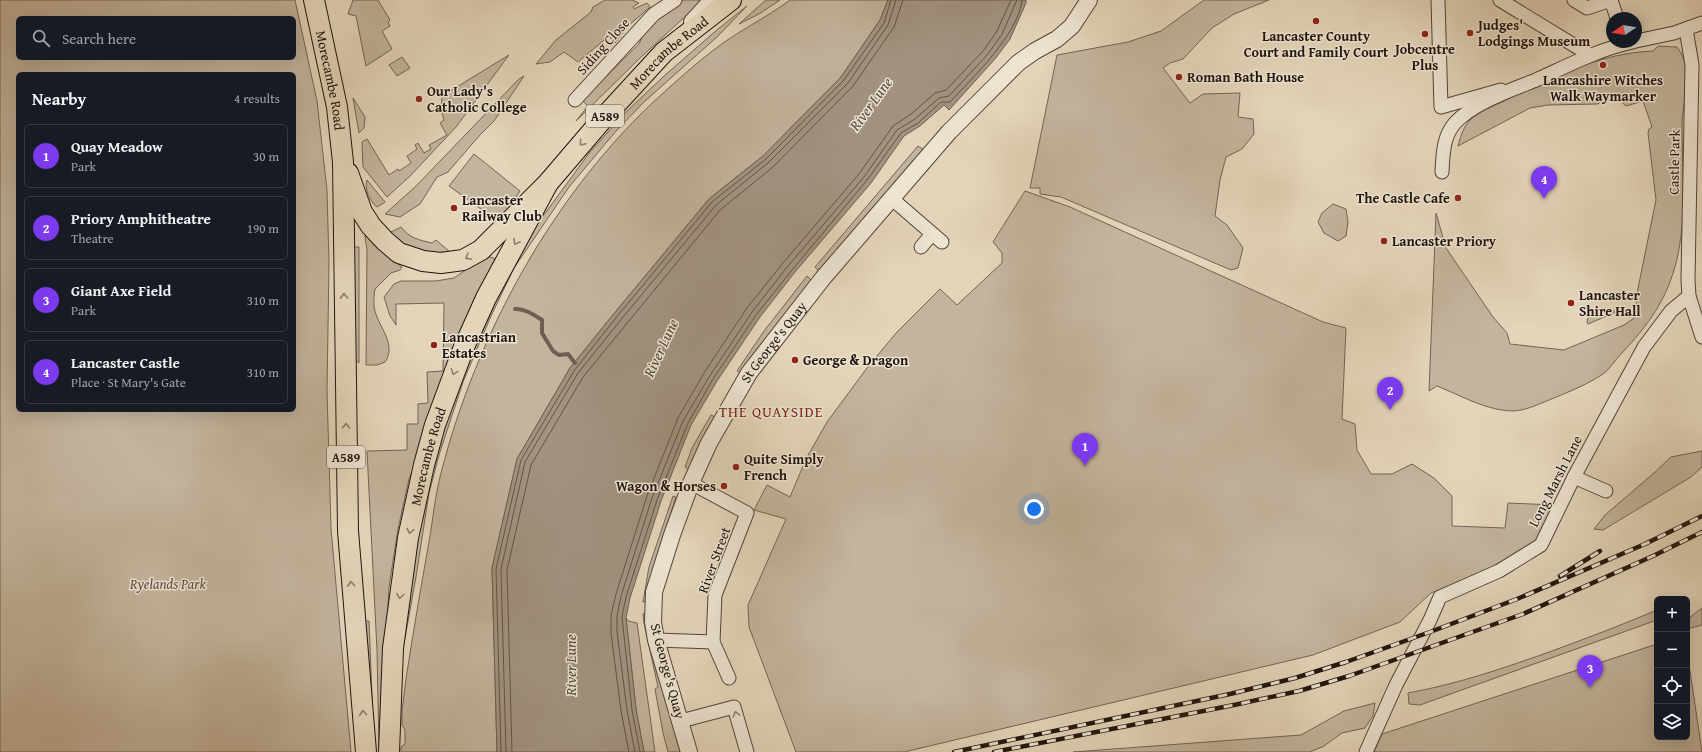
<!DOCTYPE html>
<html lang="en">
<head>
<meta charset="utf-8">
<style>
  :root { --surface:#171b24; --page:#20242c; --text:#f1f3f6; --muted:#9ea1a6; --line:#363941; --accent:#7c3aed }
  body { margin:0; font-family:"Gentium Book Plus",serif; background:var(--page); color:var(--text) }
  .controls { position:absolute; right:12px; bottom:12px; display:grid; overflow:hidden; border-radius:6px; box-shadow:0 4px 16px #0002 }
  .controls button { width:36px; height:36px; display:grid; place-items:center; padding:0; border:0; border-bottom:1px solid var(--line); background:var(--surface); color:var(--text); font:20px sans-serif }
  .compass { position:absolute; left:1606px; top:12px; width:36px; height:36px; border-radius:50%; background:var(--surface); box-shadow:0 4px 16px #0002; rotate:258deg }
  .you { position:absolute; left:1034px; top:509px; width:14px; height:14px; margin:-10px; border:3px solid #fff; border-radius:50%; background:#1a73e8; box-shadow:0 0 0 6px #1a73e833 }
  .badge { display:grid; place-items:center; width:26px; height:26px; border-radius:50%; background:var(--accent); color:#fff; font-size:13px; font-weight:700 }
  .pin { position:absolute; translate:-50% -33px; filter:drop-shadow(0 1px 2px #0008) }
  .pin::after { content:''; position:absolute; top:21px; width:14px; height:12px; background:inherit; clip-path:polygon(0 0,100% 0,50% 100%) }
  .list { margin:0; padding:0; list-style:none }
  h2 { display:flex; justify-content:space-between; align-items:center; height:52px; margin:0; padding:0 16px; font-size:17px }
  h2 small { font-size:13px; font-weight:400; color:var(--muted) }
  .list li { display:grid; grid-template-columns:26px 1fr auto; gap:12px; align-items:center; box-sizing:border-box; height:64px; margin:0 8px 8px; padding:0 8px; border:1px solid var(--line); border-radius:6px }
  .list b { display:block; font-size:15px; white-space:nowrap }
  .list p { margin:0; font-size:13px; white-space:nowrap; color:var(--muted) }
  .list em { font-size:13px; font-style:normal; color:var(--muted) }
  .icon { flex:none; width:22px; height:22px; fill:none; stroke:currentColor; stroke-width:2; stroke-linecap:round; stroke-linejoin:round }
  .map { position:relative; flex:none; width:1702px; height:752px; overflow:hidden }
  .search { position:absolute; background:var(--surface); box-shadow:0 4px 16px #0002; left:16px; top:16px; width:280px; height:44px; display:flex; align-items:center; gap:10px; box-sizing:border-box; padding:0 14px; border-radius:6px; color:var(--muted); font-size:15px }
  .panel { position:absolute; background:var(--surface); box-shadow:0 4px 16px #0002; left:16px; top:72px; width:280px; height:340px; border-radius:6px }
  .map>svg:first-child { display:block }
  .green { fill:#c3b49d; stroke:#716456; fill-rule:evenodd }
  .water { fill:#a19380; stroke:#6d6052 }
  .lines { fill:none; stroke-linecap:round; stroke-linejoin:round }
  .shore { stroke:#605447; stroke-width:1 }
  .stream { stroke:#6d6052; stroke-width:4 }
  .minor-casing { stroke:#504439; stroke-width:15 }
  .tertiary-casing { stroke:#504439; stroke-width:18 }
  .primary-casing { stroke:#1f140e; stroke-width:22 }
  .minor { stroke:#ede4d2; stroke-width:13 }
  .tertiary { stroke:#ede4d2; stroke-width:16 }
  .primary { stroke:#e4d5ba; stroke-width:20 }
  .rail-casing { stroke:#1f140e; stroke-width:4.5 }
  .rail { stroke:#ede4d2; stroke-width:3; stroke-dasharray:9; stroke-linecap:butt }
  .oneway { stroke:#8b7e6d }
  .oneway2 { stroke:#90867a }
  .poi-dot { fill:#8f2418; stroke:#ede4d2; stroke-width:1.5 }
  .labels { text-anchor:middle; stroke-width:3; stroke-linejoin:round; paint-order:stroke }
  .shield { fill:#ede4d2; stroke:#5d5249; stroke-width:1 }
  .shield-label { font-size:13px; font-weight:bold; fill:#1f140e }
  .poi-label { font-size:14px; font-weight:bold; fill:#1f140e; stroke:#ede4d2; text-anchor:start }
  .street-label { font-size:14px; fill:#1f140e; stroke:#ede4d2 }
  .park-label { font-size:14px; font-style:italic; fill:#584c40; stroke:#ede4d2 }
  .water-label { font-size:15px; font-style:italic; fill:#53473c; stroke:#ede4d2 }
  .neighbourhood-label { font-size:15px; letter-spacing:1px; fill:#7a1f14; stroke:#ede4d2 }
</style>
</head>
<body>
<div class="map">
<svg width="1702" height="752" viewBox="0 0 1702 752">
  <rect width="100%" height="100%" fill="#e4d5ba"/>
  <filter id="stains"><feTurbulence type="fractalNoise" baseFrequency=".005" numOctaves="4"/><feColorMatrix values="0 0 0 0 .2 0 0 0 0 .09 0 0 0 0 .02 0 0 0 .5 -.17"/></filter>
  <radialGradient id="worn" r=".72"><stop offset=".6" stop-color="#630" stop-opacity="0"/><stop offset="1" stop-color="#630" stop-opacity=".3"/></radialGradient>
  <g class="green">
    <path d="M0,0H295L317,101L327,190L329,263L327,391L331,529L351,752H0ZM18,18H294V58H18ZM18,74H294V410H18Z"/>
    <polygon points="353,0 378,0 390,20 388,22 390,26 382,31 392,49 366,66 356,16 348,14"/>
    <polygon points="605,0 632,0 639,3 633,7 634,9 647,3 650,7 628,26 615,43 609,36 578,62 564,52 550,62 536,64 556,40 591,12 593,7"/>
    <polygon points="683,0 703,0 639,59 576,121 588,106 582,100 639,44 645,30 678,2"/>
    <polygon points="766,0 780,0 759,14 739,24"/>
    <path d="M790,0H888L880,20L841,77L763,156L709,199L612,316L570,368L517,459L492,568L497,752H401V747L405,744V730L402,725V711L406,679C413,633 421,587 429,542C433,519 435,496 441,473C477,333 554,192 662,94C679,79 696,63 715,49C738,31 766,18 790,0Z"/>
    <polygon points="1204,0 1269,0 1234,14 1212,28 1183,59 1170,63 1163,68 1190,103 1203,94 1240,93 1238,117 1253,119 1254,134 1242,149 1226,157 1220,180 1215,216 1227,225 1243,248 1238,268 1231,270 1061,197 1040,194 1040,188 1030,188 1057,55 1128,42 1161,31"/>
    <polygon points="747,6 717,37 645,101 616,131 569,187 514,268 491,316 463,382 439,455 429,493 416,577 399,671 401,641 424,500 450,407 489,309 535,227 590,152 626,112 664,76 718,29"/>
    <path d="M1658,46L1677,47C1695,69 1682,101 1682,126C1682,170 1687,215 1677,259C1667,300 1649,324 1621,354C1615,360 1610,369 1603,374C1588,384 1571,391 1554,398C1541,403 1528,410 1514,411C1487,411 1462,396 1437,386L1429,391L1436,213L1446,248L1493,317L1507,333L1510,344L1564,350L1624,325L1637,316L1636,298L1656,200L1648,133L1649,129L1652,127L1643,101L1626,106L1618,99L1603,100L1598,104L1548,105L1530,108L1458,146C1460,138 1463,128 1469,121C1478,112 1494,106 1506,100C1552,77 1601,53 1653,51Z"/>
    <polygon points="509,55 456,127 410,176 387,197 363,167 362,142 367,139 389,175 398,169 399,171 411,163 407,156 417,149 415,145 418,143 424,153 431,149 429,145 447,135 440,123 444,120 441,110 442,96"/>
    <polygon points="402,57 410,68 397,76 389,65"/>
    <polygon points="524,76 494,121 479,136 448,172 437,177 420,204 400,217 385,214 416,186 519,79"/>
    <polygon points="353,98 365,117 364,128 359,133"/>
    <polygon points="918,146 924,150 820,272 815,267"/>
    <polygon points="474,154 520,191 499,222 449,186"/>
    <path d="M367,180L385,202L377,207C370,202 364,188 367,180Z"/>
    <polygon points="1025,191 1070,207 1323,322 1346,328 1342,419 1355,424 1357,450 1371,474 1392,474 1412,464 1434,478 1452,496 1452,526 1505,528 1508,503 1554,505 1542,536 1520,552 1496,566 1431,593 1400,622 1313,655 904,752 796,752 749,627 748,605 786,519 754,510 767,485 790,497 806,459 827,422 867,368 897,332 940,289 957,305 1002,263 1002,253 993,242"/>
    <polygon points="1333,204 1346,209 1348,222 1346,236 1338,241 1324,233 1318,222 1322,213"/>
    <path d="M401,227C409,238 419,240 432,243L436,240L450,252L449,254L415,251L387,234Z"/>
    <path d="M368,234L386,255L402,267L400,270L391,273L375,289C374,295 373,304 375,311C379,327 397,345 385,362L377,365H366L367,251L365,236Z"/>
    <polygon points="352,247 359,247 359,363 352,358"/>
    <polygon points="486,256 494,258 495,262 409,479 398,529 389,587 383,694 382,749 379,749 377,650 367,451 407,450 407,424 418,424 418,404 428,403 427,372 443,371 444,303 396,304 396,325 390,316 384,297 394,284 401,281 436,281 454,278"/>
    <polygon points="807,276 812,281 741,373 737,371 764,331"/>
    <polygon points="1623,309 1588,324 1587,322 1590,310 1614,311"/>
    <polygon points="711,415 715,417 689,469 685,467 692,448"/>
    <polygon points="1702,451 1702,467 1691,477 1603,530 1594,529 1605,515 1654,473 1671,457"/>
    <polygon points="673,496 676,497 655,561 648,602 643,602 649,567"/>
    <polygon points="1702,608 1702,625 1687,629 1689,618"/>
    <path d="M1657,610V620L1431,701L1420,705L1409,704L1408,693C1458,684 1504,668 1552,651C1587,638 1622,625 1657,610Z"/>
    <polygon points="647,613 648,630 680,752 668,752 663,733 655,689 658,687 644,623 643,614"/>
    <polygon points="626,618 628,621 637,623 655,752 644,752 636,709"/>
    <polygon points="365,621 369,621 374,747"/>
    <polygon points="1657,644 1657,737 1687,737 1687,651 1702,752 1374,752 1382,734"/>
    <polygon points="1375,703 1373,716 1365,728 1342,733 1324,746 1310,752 1073,752 1301,735 1344,711"/>
  </g>
  <polygon class="water" points="888,0 1026,0 1026,3 1010,39 995,59 949,110 944,105 920,126 904,136 871,183 795,272 760,317 717,381 691,425 661,501 630,598 626,618 636,709 644,752 497,752 492,568 517,459 570,368 612,316 709,199 763,156 841,77 880,20"/>
  <g class="lines">
    <g class="shore">
      <polyline points="501,752 496,569 521,460 574,371 615,319 712,202 766,159 844,80 884,23 891,0"/>
      <polyline points="506,752 501,569 525,462 578,373 619,322 716,205 769,162 848,83 888,25 896,0"/>
      <polyline points="512,752 507,570 531,465 583,377 720,210 773,167 853,86 894,27 903,0"/>
      <polyline points="629,752 621,711 611,633 611,615 616,594 647,496 678,418 704,373 747,308 783,263 859,174 893,126 911,114 935,93 946,90 984,50 997,31 1011,0"/>
      <polyline points="635,752 627,710 617,632 617,616 621,596 652,498 683,421 709,377 752,312 788,266 864,177 897,130 915,119 939,98 949,96 988,54 1002,34 1017,0"/>
      <path d="M640,752L632,710L622,617L626,597L657,500L688,423L713,379L756,315L792,270L867,180L901,133L918,123L941,102H950C972,78 1019,34 1022,0"/>
    </g>
    <path class="stream" d="M515,309C524,308 535,315 542,320V333L553,351L559,355L568,354L575,363"/>
    <g class="minor-casing">
      <g id="minor">
        <polyline points="1438,0 1441,107 1501,90"/>
        <polyline points="1500,0 1590,55"/>
        <polyline points="1574,0 1587,8 1611,0"/>
        <polyline points="1611,0 1617,18"/>
        <polyline points="1686,29 1692,65 1688,280 1689,296 1702,337"/>
        <polyline points="1636,41 1674,33 1702,23"/>
        <polyline points="575,100 654,14 675,0"/>
        <path d="M1442,172C1443,155 1443,136 1455,123C1473,103 1511,90 1536,80C1567,66 1599,49 1633,42"/>
        <polyline points="891,198 942,242"/>
        <polyline points="921,247 932,234"/>
        <polyline points="1574,477 1606,491"/>
        <polyline points="691,483 747,513 715,595 713,642 729,678"/>
        <polyline points="656,640 713,642"/>
        <polyline points="681,721 734,707 747,752"/>
        <polyline points="1366,752 1396,685 1430,620 1440,597 1499,571 1541,545 1574,477 1644,347 1671,311 1689,296"/>
      </g>
    </g>
    <g class="tertiary-casing">
      <g id="tertiary">
        <polyline points="692,22 712,0"/>
        <path id="s1" d="M689,752L656,640L653,622L654,592L672,535L691,483L709,443L749,373L823,278L949,132L1018,63L1035,51L1057,39L1072,26L1089,0"/>
      </g>
    </g>
    <g class="primary-casing">
      <g id="primary">
        <path id="s2" d="M314,0L337,107L343,162L348,531L366,752"/>
        <path id="s3" d="M348,173L362,212L371,226L385,241L399,253L423,261L441,263L463,260L481,250L548,183L607,114L664,52L731,0"/>
        <path id="s4" d="M389,752L393,648L408,538L424,465L435,425L464,347L486,298L548,183"/>
      </g>
    </g>
    <use href="#minor" class="minor"/>
    <use href="#tertiary" class="tertiary"/>
    <use href="#primary" class="primary"/>
    <g class="rail-casing">
      <g id="rail">
        <polyline points="1560,576 1600,551"/>
        <polyline points="954,752 1230,694 1295,678 1346,662 1430,632 1517,599 1645,544 1702,516"/>
        <polyline points="994,752 1234,705 1299,691 1349,676 1523,614 1653,556 1702,532"/>
      </g>
    </g>
    <use href="#rail" class="rail"/>
  </g>
  <defs><path id="oneway-chevron" d="M-2-3.5L2.5 0L-2 3.5" fill="none" stroke-width="1.6" stroke-linecap="round" stroke-linejoin="round"/></defs>
  <g class="oneway">
    <use href="#oneway-chevron" transform="translate(582 143) rotate(130)"/>
    <use href="#oneway-chevron" transform="translate(516 242) rotate(118)"/>
    <use href="#oneway-chevron" transform="translate(468 257) rotate(153)"/>
    <use href="#oneway-chevron" transform="translate(344 296) rotate(-91)"/>
    <use href="#oneway-chevron" transform="translate(454 372) rotate(111)"/>
    <use href="#oneway-chevron" transform="translate(346 426) rotate(-90)"/>
    <use href="#oneway-chevron" transform="translate(410 531) rotate(101)"/>
    <use href="#oneway-chevron" transform="translate(351 584) rotate(-94)"/>
    <use href="#oneway-chevron" transform="translate(400 596) rotate(98)"/>
    <use href="#oneway-chevron" transform="translate(363 713) rotate(-95)"/>
  </g>
  <use class="oneway2" href="#oneway-chevron" transform="translate(736 714) rotate(-105)"/>
  <g class="poi-dot">
    <circle cx="1316" cy="21" r="4"/>
    <circle cx="1470" cy="33" r="4"/>
    <circle cx="1425" cy="34" r="4"/>
    <circle cx="1603" cy="65" r="4"/>
    <circle cx="1179" cy="77" r="4"/>
    <circle cx="419" cy="99" r="4"/>
    <circle cx="1458" cy="198" r="4"/>
    <circle cx="454" cy="208" r="4"/>
    <circle cx="1384" cy="241" r="4"/>
    <circle cx="1571" cy="303" r="4"/>
    <circle cx="434" cy="345" r="4"/>
    <circle cx="795" cy="360" r="4"/>
    <circle cx="736" cy="467" r="4"/>
    <circle cx="724" cy="486" r="4"/>
  </g>
  <g class="labels">
    <g class="shield">
      <rect x="586" y="105" width="38" height="22" rx="3"/>
      <rect x="327" y="446" width="38" height="22" rx="3"/>
    </g>
    <g class="shield-label">
      <text x="605" y="121">A589</text>
      <text x="346" y="462">A589</text>
    </g>
    <g class="poi-label">
      <text x="1478" y="30">Judges'<tspan x="1478" dy="16">Lodgings Museum</tspan></text>
      <text x="1316" y="41" text-anchor="middle">Lancaster County<tspan x="1316" dy="16">Court and Family Court</tspan></text>
      <text x="1425" y="54" text-anchor="middle">Jobcentre<tspan x="1425" dy="16">Plus</tspan></text>
      <text x="1187" y="82">Roman Bath House</text>
      <text x="1603" y="85" text-anchor="middle">Lancashire Witches<tspan x="1603" dy="16">Walk Waymarker</tspan></text>
      <text x="427" y="96">Our Lady's<tspan x="427" dy="16">Catholic College</tspan></text>
      <text x="1450" y="203" text-anchor="end">The Castle Cafe</text>
      <text x="462" y="205">Lancaster<tspan x="462" dy="16">Railway Club</tspan></text>
      <text x="1392" y="246">Lancaster Priory</text>
      <text x="1579" y="300">Lancaster<tspan x="1579" dy="16">Shire Hall</tspan></text>
      <text x="442" y="342">Lancastrian<tspan x="442" dy="16">Estates</tspan></text>
      <text x="803" y="365">George &amp; Dragon</text>
      <text x="744" y="464">Quite Simply<tspan x="744" dy="16">French</tspan></text>
      <text x="716" y="491" text-anchor="end">Wagon &amp; Horses</text>
    </g>
    <g class="street-label">
      <text transform="translate(603 46) rotate(-48)" y="5">Siding Close</text>
      <text dy="5" stroke="none"><textPath href="#s3" startOffset="456">Morecambe Road</textPath></text>
      <text dy="5" stroke="none"><textPath href="#s2" startOffset="82">Morecambe Road</textPath></text>
      <text transform="translate(1674 162) rotate(-89)" y="5">Castle Park</text>
      <text dy="5" stroke="none"><textPath href="#s1" startOffset="444">St George's Quay</textPath></text>
      <text dy="5" stroke="none"><textPath href="#s4" startOffset="299">Morecambe Road</textPath></text>
      <text transform="translate(1555 481) rotate(-63)" y="5">Long Marsh Lane</text>
      <text transform="translate(714 560) rotate(-70)" y="5">River Street</text>
      <text transform="translate(668 671) rotate(75)" y="5">St George's Quay</text>
    </g>
    <g class="park-label">
      <text x="168" y="589">Ryelands Park</text>
    </g>
    <g class="water-label">
      <text transform="translate(871 104) rotate(-54)" y="5">River Lune</text>
      <text transform="translate(661 348) rotate(-65)" y="5">River Lune</text>
      <text transform="translate(571 665) rotate(-90)" y="5">River Lune</text>
    </g>
    <g class="neighbourhood-label">
      <text x="771" y="417">THE QUAYSIDE</text>
    </g>
  </g>
  <rect width="100%" height="100%" filter="url(#stains)"/>
  <rect width="100%" height="100%" fill="url(#worn)"/>
</svg>
<div class="controls">
<button>+</button>
<button>−</button>
<button><svg class="icon" aria-label="locate" viewBox="0 0 24 24"><circle cx="12" cy="12" r="6"/><path d="M12 2v4M12 18v4M2 12h4M18 12h4"/></svg></button>
<button><svg class="icon" aria-label="layers" viewBox="0 0 24 24"><path d="M12 4l9 5-9 5-9-5zM3 14l9 5 9-5"/></svg></button>
</div>
<svg class="compass" viewBox="-18 -18 36 36"><path d="M0-13l5 13h-10z" fill="#e53935"/><path d="M0 13l5-13h-10z" fill="#9ea1a6"/></svg>
<div class="you"></div>
<div class="pin badge" style="left:1085px;top:466px">1</div>
<div class="pin badge" style="left:1390px;top:410px">2</div>
<div class="pin badge" style="left:1590px;top:688px">3</div>
<div class="pin badge" style="left:1544px;top:199px">4</div>
<div class="search"><svg class="icon" aria-label="search" viewBox="0 0 24 24"><circle cx="10" cy="10" r="6"/><path d="M15 15l6 6"/></svg>Search here</div>
<section class="panel">
<h2>Nearby<small>4 results</small></h2>
<ul class="list">
<li><span class="badge">1</span><div><b>Quay Meadow</b><p>Park</p></div><em>30 m</em></li>
<li><span class="badge">2</span><div><b>Priory Amphitheatre</b><p>Theatre</p></div><em>190 m</em></li>
<li><span class="badge">3</span><div><b>Giant Axe Field</b><p>Park</p></div><em>310 m</em></li>
<li><span class="badge">4</span><div><b>Lancaster Castle</b><p>Place · St Mary's Gate</p></div><em>310 m</em></li>
</ul>
</section>
</div>
</body>
</html>
